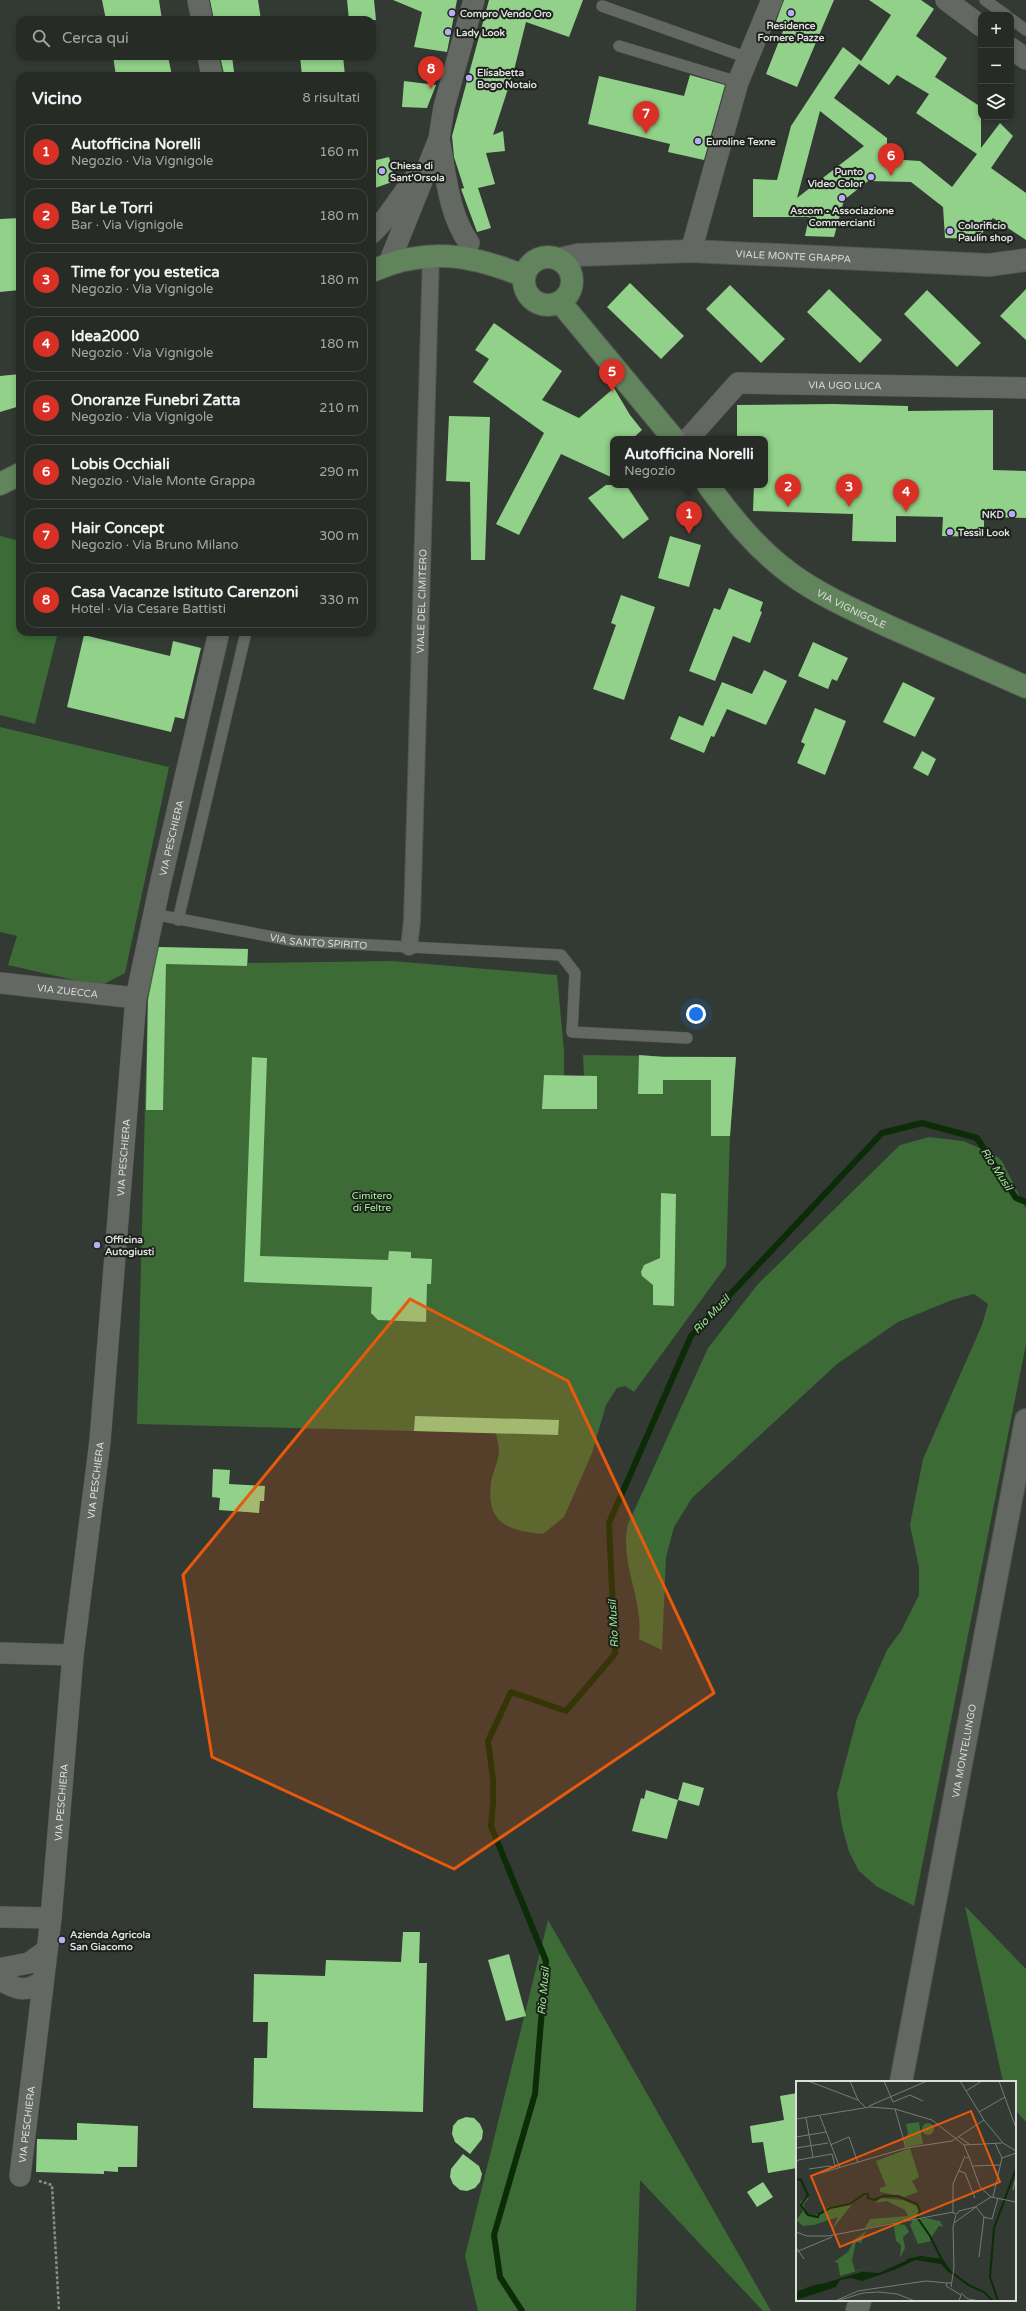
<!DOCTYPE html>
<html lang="it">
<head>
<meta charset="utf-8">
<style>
  :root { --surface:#262b26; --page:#2e332e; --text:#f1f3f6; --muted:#a4a7a7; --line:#424743; --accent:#d93025 }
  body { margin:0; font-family:"Varela Round",sans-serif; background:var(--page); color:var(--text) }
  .controls { position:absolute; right:12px; top:12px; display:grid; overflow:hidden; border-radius:8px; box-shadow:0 2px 6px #0003 }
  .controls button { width:36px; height:36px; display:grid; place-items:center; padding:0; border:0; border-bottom:1px solid var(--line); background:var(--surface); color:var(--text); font:20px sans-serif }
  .you { position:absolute; left:696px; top:1014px; width:14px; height:14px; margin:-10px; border:3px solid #fff; border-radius:50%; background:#1a73e8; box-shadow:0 0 0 6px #1a73e833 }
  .badge { display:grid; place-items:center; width:26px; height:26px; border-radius:50%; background:var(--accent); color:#fff; font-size:13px; font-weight:700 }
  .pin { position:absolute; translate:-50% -33px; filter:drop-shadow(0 1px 2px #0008) }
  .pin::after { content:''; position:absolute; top:21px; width:14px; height:12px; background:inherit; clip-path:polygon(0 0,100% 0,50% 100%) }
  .popup { position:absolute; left:610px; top:436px; width:158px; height:52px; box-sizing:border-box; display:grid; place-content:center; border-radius:8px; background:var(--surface); filter:drop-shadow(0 1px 3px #0005); font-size:13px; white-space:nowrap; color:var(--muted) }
  .popup b { font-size:15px; color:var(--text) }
  .popup::after { content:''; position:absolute; left:50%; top:100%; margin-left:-8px; border:8px solid transparent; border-top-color:var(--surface) }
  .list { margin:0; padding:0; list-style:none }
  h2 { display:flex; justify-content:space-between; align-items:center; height:52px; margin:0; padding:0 16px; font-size:17px }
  h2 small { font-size:13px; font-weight:400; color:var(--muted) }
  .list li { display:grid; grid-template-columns:26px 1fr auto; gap:12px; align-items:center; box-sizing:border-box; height:56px; margin:0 8px 8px; padding:0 8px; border:1px solid var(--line); border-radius:12px }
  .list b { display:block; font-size:15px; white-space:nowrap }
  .list p { margin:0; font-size:13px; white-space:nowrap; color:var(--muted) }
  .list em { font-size:13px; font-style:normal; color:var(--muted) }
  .icon { flex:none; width:22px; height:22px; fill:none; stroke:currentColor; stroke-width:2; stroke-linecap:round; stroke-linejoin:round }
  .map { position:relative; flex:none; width:1026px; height:2311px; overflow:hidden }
  .search { position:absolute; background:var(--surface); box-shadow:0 2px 6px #0003; left:16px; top:16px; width:360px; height:44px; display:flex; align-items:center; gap:10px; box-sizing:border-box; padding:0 14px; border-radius:12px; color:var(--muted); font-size:15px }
  .panel { position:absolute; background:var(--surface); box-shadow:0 2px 6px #0003; left:16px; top:72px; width:360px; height:564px; border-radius:12px }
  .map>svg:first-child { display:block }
  .green { fill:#3c6b36 }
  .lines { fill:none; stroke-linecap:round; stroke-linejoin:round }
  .stream { stroke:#0b2c07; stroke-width:6 }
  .building { fill:#91d189; fill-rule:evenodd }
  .service-casing { stroke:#515550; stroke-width:12 }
  .pedestrian-casing { stroke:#515550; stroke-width:18 }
  .minor-casing { stroke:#515550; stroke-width:22 }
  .tertiary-casing { stroke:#515550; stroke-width:24 }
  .primary-casing { stroke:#515550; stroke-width:24 }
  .path { stroke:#8a8f8a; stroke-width:2.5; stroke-dasharray:3 2; stroke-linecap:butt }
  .service { stroke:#636962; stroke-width:11 }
  .pedestrian { stroke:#636962; stroke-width:16 }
  .minor { stroke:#636962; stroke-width:21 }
  .tertiary { stroke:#636962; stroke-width:22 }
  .primary { stroke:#62845d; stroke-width:22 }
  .marked { fill:#e8590c; fill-opacity:0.2; stroke:#e8590c; stroke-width:3; stroke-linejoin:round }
  .poi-dot { fill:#b8abf7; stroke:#1d1f1c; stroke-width:1.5 }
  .labels { text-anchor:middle; stroke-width:4; stroke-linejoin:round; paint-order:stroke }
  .poi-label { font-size:10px; font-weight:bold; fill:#dbdeda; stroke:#1d1f1c; text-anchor:start }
  .street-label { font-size:10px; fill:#dbdeda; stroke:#1d1f1c }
  .park-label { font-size:10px; fill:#a7fa9c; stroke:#1d1f1c }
  .water-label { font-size:11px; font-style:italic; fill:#98eb8d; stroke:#1d1f1c }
  .inset-river { fill:none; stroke:#0b2c07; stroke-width:2 }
  .inset-road { fill:none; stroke:#767b76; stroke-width:1 }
  .view { fill:#e8590c; fill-opacity:0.15; stroke:#e8590c; stroke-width:2 }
  .inset-edge { fill:none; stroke:#dbdeda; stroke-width:2 }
</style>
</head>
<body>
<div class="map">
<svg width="1026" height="2311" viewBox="0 0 1026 2311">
  <rect width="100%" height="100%" fill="#333933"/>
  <g class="green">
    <polygon points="0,536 20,541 20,632 58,632 35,724 0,715"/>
    <polygon points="0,727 169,767 125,973 100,986 8,965 17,936 0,932"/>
    <path d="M149,947L248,949V963L392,961L557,975L564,1051V1076H584L583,1055L736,1057L730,1136L726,1266L634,1392L625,1386L617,1388L606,1405L592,1453L564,1517L543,1534C507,1530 486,1524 491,1482C493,1472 498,1462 499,1452C499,1446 497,1439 496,1433L137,1424Z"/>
    <path d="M929,1137L963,1141L994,1154L1002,1161L1026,1209V1344L914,1906L876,1886L859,1871L849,1852L842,1826L837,1794L857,1718L887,1650L901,1631L919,1595V1568L910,1525L923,1459L982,1325L988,1304L974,1294L952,1300L898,1322L837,1364L692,1498L674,1527L666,1557L662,1650L639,1639C644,1599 619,1563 628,1524L708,1348L758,1284L900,1145Z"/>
    <polygon points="965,1906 1026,1969 1026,2122 1015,2110 1015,2082 1003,2082"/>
    <polygon points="548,1920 771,2311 763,2311 640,2180 636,2311 478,2311 465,2256"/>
  </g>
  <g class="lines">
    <polyline class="stream" points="522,2311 500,2277 494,2235 535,2094 546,1961 491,1826 493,1804 493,1779 488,1741 511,1692 566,1711 615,1654 609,1523 691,1336 882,1133 922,1123 977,1138 1016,1198 1026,1202"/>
  </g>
  <g class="building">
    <polygon points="102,0 159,0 162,20 106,20"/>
    <polygon points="210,0 258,0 261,20 214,20"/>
    <polygon points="347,0 374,0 376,20 349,20"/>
    <polygon points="393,0 457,0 447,52 414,47 422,12"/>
    <polygon points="489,0 583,0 569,37 526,22 514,70 493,135 503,131 505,151 486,153 495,184 478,188 491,228 477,232 461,189 464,188 454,157 452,136"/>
    <polygon points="784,0 834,0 797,87 766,74 783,31 774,27"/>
    <path d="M869,0H921L934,9L916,36L947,58L935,77L981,107V148L1000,123L1013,136L991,168L1026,193V240L993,218L978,239L945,238L943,207L911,182L868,181L844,200L834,237L805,236L809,217H753V179L777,180L791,126L843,47L861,61L891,15ZM861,61L859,64L889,85L897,75L929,94L916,113L977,154L952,187L920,161L887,159V138L834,98ZM820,111L864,146L797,198Z"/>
    <polygon points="113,56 168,56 172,76 116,76"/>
    <polygon points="220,56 232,56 234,72 224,74"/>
    <polygon points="300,56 343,56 345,76 302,76"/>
    <polygon points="690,75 725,85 704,160 668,152 670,144 588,124 599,76 684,96"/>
    <polygon points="404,81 436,85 427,108 402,107"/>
    <polygon points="389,157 395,181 372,189 372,161"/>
    <polygon points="20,218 20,290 0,292 0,219"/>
    <polygon points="630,283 684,336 661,359 607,307"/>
    <polygon points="730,285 785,339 761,363 706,309"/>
    <polygon points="829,289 882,340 860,363 807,312"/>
    <polygon points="1026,289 1026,340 1000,316"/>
    <polygon points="927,290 981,343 957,367 904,314"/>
    <polygon points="494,323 562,371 542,400 579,418 614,388 630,415 642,430 632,439 613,439 613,478 561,454 519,535 496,524 544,433 473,382 489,359 475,350"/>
    <polygon points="20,374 20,406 0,412 0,376"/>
    <polygon points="833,404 908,406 908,411 993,410 993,470 1026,471 1026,518 984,517 984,537 942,536 943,517 896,516 896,542 852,541 853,514 753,511 754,485 765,485 765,439 737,439 737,405"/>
    <polygon points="449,416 490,417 485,560 471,560 470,482 446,481"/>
    <polygon points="606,485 626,485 649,519 623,539 588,498"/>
    <polygon points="670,536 701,545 689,587 658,578"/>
    <polygon points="729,588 763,602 760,611 762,612 750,643 733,636 715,681 689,671 714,608 720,610"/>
    <polygon points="621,595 655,607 624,700 593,689 616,625 611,623"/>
    <polygon points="84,635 170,656 173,641 201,648 184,719 175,717 171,732 67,707"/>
    <polygon points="813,642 848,658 837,681 832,679 828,689 798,676"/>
    <polygon points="764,670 787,681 766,725 727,709 714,737 711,736 704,753 670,739 679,716 703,726 722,682 752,694"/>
    <polygon points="903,682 935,698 915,737 883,722"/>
    <polygon points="815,708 846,721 825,775 797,763 805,744 801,742"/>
    <polygon points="922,751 936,759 928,776 913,768"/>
    <polygon points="159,947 248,949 247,966 166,964 163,1110 146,1110 148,1000"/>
    <polygon points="639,1055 664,1057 736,1057 730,1136 711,1136 711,1080 663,1080 663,1094 638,1094"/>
    <polygon points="252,1057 267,1058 260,1256 388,1260 389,1251 411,1252 411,1258 432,1259 431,1284 427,1284 426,1322 378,1320 371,1313 372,1287 244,1282"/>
    <polygon points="544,1075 597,1076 597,1109 542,1109"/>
    <polygon points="661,1193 676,1194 674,1306 653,1305 653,1285 642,1276 641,1272 644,1265 660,1258"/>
    <polygon points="415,1416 559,1420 558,1435 414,1431"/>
    <polygon points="213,1469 230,1470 229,1484 265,1486 264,1501 260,1501 259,1513 219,1510 220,1498 212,1497"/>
    <polygon points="683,1782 704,1788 699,1806 678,1800"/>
    <polygon points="646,1790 678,1800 667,1839 632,1831 641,1798 644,1799"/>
    <polygon points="403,1932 420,1932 419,1963 427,1963 423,2112 253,2108 254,2058 267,2058 268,2022 253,2022 254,1974 325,1976 326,1960 401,1962"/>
    <polygon points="509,1954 526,2016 506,2021 488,1960"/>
    <polygon points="797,2093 797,2168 768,2173 763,2142 752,2143 750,2126 784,2120 780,2096"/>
    <polygon points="466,2117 474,2118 480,2124 483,2131 482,2139 470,2154 455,2142 452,2134 453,2126 458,2120"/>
    <polygon points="77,2123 138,2126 137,2167 118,2167 118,2172 104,2171 104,2174 36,2172 37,2139 77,2140"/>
    <polygon points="463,2154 479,2166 482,2174 480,2182 475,2188 467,2191 460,2190 453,2184 450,2177 451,2169"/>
    <polygon points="763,2182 773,2197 757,2207 747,2192"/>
  </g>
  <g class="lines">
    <g class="service-casing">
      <g id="service">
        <polyline points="985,0 1006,15"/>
        <polyline points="602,6 748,58"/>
        <polyline points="1011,19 1026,30"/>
        <polyline points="619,46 738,82"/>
        <path id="s1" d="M153,914L294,941L561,955L575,973L572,1032L687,1038"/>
        <polyline points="178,920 246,632"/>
      </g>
    </g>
    <g class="pedestrian-casing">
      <g id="pedestrian">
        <path id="s2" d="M409,947L412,921L431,255"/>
      </g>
    </g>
    <g class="minor-casing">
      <g id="minor">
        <polyline points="198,0 202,20"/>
        <polyline points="946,0 981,26"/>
        <polyline points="1011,48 1026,59"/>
        <polyline points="208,56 212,76"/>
        <path d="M439,139C446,174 448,213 469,243"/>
        <polyline points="372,233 386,218 413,180"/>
        <polyline points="691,251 738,82 772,0"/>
        <polyline points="389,263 439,139 444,107 474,0"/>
        <path id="s3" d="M688,439L738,383L1026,388"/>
        <path id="s4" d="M0,983L136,998"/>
        <polyline points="0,1653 73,1655"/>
        <polyline points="0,1917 51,1918"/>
        <polyline points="0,1973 3,1968 29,1963 47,1950"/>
        <path d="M0,1980C19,1990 25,1993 43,1981"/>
        <path id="s5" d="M20,2176L51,1918L73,1655L100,1441L136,998L160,885L219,632"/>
      </g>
    </g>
    <g class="tertiary-casing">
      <g id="tertiary">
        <path id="s6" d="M560,259L578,255L691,251L989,265L1026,260"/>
        <path id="s7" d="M901,2082L1026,1420"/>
        <polyline points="857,2311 860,2300"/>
      </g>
    </g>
    <g class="primary-casing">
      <g id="primary">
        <circle cx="548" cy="281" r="24"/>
        <path d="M372,271C427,247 470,254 524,276"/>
        <polyline points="560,302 674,439"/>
        <polyline points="0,484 20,474"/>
        <path id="s8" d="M708,485C732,518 758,550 791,574C821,596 856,611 890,627C935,647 980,667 1026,687"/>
      </g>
    </g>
    <polyline class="path" points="39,2181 52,2185 59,2311"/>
    <use href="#service" class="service"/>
    <use href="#pedestrian" class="pedestrian"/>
    <use href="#minor" class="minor"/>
    <use href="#tertiary" class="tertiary"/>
    <use href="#primary" class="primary"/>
  </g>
  <path class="marked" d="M410,1299L568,1381L714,1693L454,1869L212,1757L183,1575Z"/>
  <g class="poi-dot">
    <circle cx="452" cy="13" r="4"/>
    <circle cx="791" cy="13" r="4"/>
    <circle cx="448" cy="32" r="4"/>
    <circle cx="469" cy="78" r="4"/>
    <circle cx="698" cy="141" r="4"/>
    <circle cx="382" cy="171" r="4"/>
    <circle cx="871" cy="177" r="4"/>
    <circle cx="842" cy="198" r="4"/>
    <circle cx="950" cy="231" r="4"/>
    <circle cx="1012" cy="514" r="4"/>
    <circle cx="950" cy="532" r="4"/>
    <circle cx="97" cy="1245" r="4"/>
    <circle cx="62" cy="1940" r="4"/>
  </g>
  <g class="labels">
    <g class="poi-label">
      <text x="460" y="17">Compro Vendo Oro</text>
      <text x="791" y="29" text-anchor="middle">Residence<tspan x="791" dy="12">Fornere Pazze</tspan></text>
      <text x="456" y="36">Lady Look</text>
      <text x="477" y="76">Elisabetta<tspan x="477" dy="12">Bogo Notaio</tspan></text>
      <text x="706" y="145">Euroline Texne</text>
      <text x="390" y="169">Chiesa di<tspan x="390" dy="12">Sant'Orsola</tspan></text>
      <text x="863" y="175" text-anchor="end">Punto<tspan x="863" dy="12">Video Color</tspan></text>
      <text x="842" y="214" text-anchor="middle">Ascom - Associazione<tspan x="842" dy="12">Commercianti</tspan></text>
      <text x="958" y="229">Colorificio<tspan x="958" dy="12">Paulin shop</tspan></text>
      <text x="1004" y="518" text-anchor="end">NKD</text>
      <text x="958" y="536">Tessil Look</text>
      <text x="105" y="1243">Officina<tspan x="105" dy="12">Autogiusti</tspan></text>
      <text x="70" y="1938">Azienda Agricola<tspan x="70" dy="12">San Giacomo</tspan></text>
    </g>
    <g class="street-label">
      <text dy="4" stroke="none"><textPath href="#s6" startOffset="234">VIALE MONTE GRAPPA</textPath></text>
      <text dy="4" stroke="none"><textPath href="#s3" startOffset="182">VIA UGO LUCA</textPath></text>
      <text dy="4" stroke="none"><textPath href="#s2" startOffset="346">VIALE DEL CIMITERO</textPath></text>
      <text dy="4" stroke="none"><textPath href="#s8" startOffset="192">VIA VIGNIGOLE</textPath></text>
      <text dy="4" stroke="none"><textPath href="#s5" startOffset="1348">VIA PESCHIERA</textPath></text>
      <text dy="4" stroke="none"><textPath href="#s1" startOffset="168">VIA SANTO SPIRITO</textPath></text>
      <text dy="4" stroke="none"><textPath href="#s4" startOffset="68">VIA ZUECCA</textPath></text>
      <text dy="4" stroke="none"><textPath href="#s5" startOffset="1024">VIA PESCHIERA</textPath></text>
      <text dy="4" stroke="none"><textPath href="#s5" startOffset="700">VIA PESCHIERA</textPath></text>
      <text dy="4" stroke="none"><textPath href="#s7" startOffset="337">VIA MONTELUNGO</textPath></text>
      <text dy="4" stroke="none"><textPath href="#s5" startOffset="376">VIA PESCHIERA</textPath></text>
      <text dy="4" stroke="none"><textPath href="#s5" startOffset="52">VIA PESCHIERA</textPath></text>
    </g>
    <g class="park-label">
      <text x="372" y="1199">Cimitero<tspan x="372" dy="12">di Feltre</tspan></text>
    </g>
    <g class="water-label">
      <text transform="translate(997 1169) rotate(57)" y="4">Rio Musil</text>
      <text transform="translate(711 1314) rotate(-47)" y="4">Rio Musil</text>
      <text transform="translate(613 1624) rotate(-93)" y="4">Rio Musil</text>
      <text transform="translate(543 1991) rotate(-85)" y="4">Rio Musil</text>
    </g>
  </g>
  <g transform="translate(796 2081)">
    <rect width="220" height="220" fill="#333933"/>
    <path d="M123,41L127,63L111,66L108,58L112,53L110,43ZM126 48a6 6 0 1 1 12 0a6 6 0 1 1-12 0ZM114,67L123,96L116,100L122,111L108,116L84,111V107L90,105L80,80ZM9,117H13L8,123L9,133L20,134L32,126L57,122L35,150L42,136L18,144L7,145L0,139L7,130L4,121ZM85,117L107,119L121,125L123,131L120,137L69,147L74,138L112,135L109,129L91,120L79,122ZM131,137L144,140L147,146L143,145L134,158L135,160L122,163L114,144L117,139ZM102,143L109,144L113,151L107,156L109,167L104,177L105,164L100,160L98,146ZM70,150L65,162L60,161L56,179L59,190L81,184L44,195L42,182L38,181L52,171L58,159Z" fill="#3c6b36"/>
    <path d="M116,177L144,179L150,184L154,193L145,183L119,179L98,189L66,200L55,197L44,199L40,206L0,219L2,210L66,191L83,192Z" fill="#0b2c07"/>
    <path class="inset-river" d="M0,98L5,99L12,114L5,124L12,134L22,136L23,133L34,127L54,123L68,113H72V117L78,119L87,115H102L121,123L124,130L121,136L134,155L146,179M111,179L125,176L146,179L155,191L174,205L188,211L197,220M10,208L23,204M202,220L194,196L198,147L220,88"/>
    <path class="inset-road" d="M12,0L62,19M54,0L62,19L69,26M88,0L97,21L114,14L127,20M164,0L188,39L207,62L220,70M203,0L220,47M170,10L186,0M73,25L131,0M99,28L110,67M183,31L209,16M24,35L44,87M10,37L17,76M0,38L74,26L99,28L136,39L168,64L173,76L170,77M0,56L30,51M163,56L173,63M199,62L206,77M34,64L53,56L62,82M168,64L206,62M0,67L32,62M173,76L184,106L195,116M206,77L220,72M0,82L2,79L36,73L39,85M177,85L205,84M13,88L33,85L39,86M163,90L169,92L179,117M25,92L110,67L156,60L188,39M217,109L220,96M197,116L206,77M163,130L161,133L157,132V103L169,75M163,130L179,126L195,116L220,121M158,142L180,126L188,136L196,138L202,117M0,151L11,155H32L157,131M0,166L8,178M0,171L36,156M183,176L188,136M155,202H151L150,205L165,214L163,220M155,206L158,187L157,146L160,134M165,212L172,218L185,220M39,220L62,210L75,208L130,200L151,202M41,220L67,212L83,211L101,213L119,220"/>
    <path class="view" d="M175,30L204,101L44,166L15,95Z"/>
    <rect width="220" height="220" class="inset-edge"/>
  </g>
</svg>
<div class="controls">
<button>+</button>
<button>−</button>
<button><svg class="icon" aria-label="layers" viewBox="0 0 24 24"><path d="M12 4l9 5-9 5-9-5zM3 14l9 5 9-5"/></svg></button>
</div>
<div class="you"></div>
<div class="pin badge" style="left:689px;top:534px">1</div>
<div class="popup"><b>Autofficina Norelli</b>Negozio</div>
<div class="pin badge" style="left:788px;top:507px">2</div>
<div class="pin badge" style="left:849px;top:507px">3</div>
<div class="pin badge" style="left:906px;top:512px">4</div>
<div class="pin badge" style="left:612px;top:392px">5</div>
<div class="pin badge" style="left:891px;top:176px">6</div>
<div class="pin badge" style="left:646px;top:134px">7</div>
<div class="pin badge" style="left:431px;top:89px">8</div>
<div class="search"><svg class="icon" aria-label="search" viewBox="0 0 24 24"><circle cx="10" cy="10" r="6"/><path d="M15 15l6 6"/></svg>Cerca qui</div>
<section class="panel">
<h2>Vicino<small>8 risultati</small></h2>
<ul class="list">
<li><span class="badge">1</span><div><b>Autofficina Norelli</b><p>Negozio · Via Vignigole</p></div><em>160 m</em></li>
<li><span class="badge">2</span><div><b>Bar Le Torri</b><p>Bar · Via Vignigole</p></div><em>180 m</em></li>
<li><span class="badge">3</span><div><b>Time for you estetica</b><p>Negozio · Via Vignigole</p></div><em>180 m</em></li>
<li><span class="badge">4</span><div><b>Idea2000</b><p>Negozio · Via Vignigole</p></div><em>180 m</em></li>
<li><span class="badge">5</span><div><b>Onoranze Funebri Zatta</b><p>Negozio · Via Vignigole</p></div><em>210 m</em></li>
<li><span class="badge">6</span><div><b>Lobis Occhiali</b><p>Negozio · Viale Monte Grappa</p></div><em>290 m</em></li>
<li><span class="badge">7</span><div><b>Hair Concept</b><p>Negozio · Via Bruno Milano</p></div><em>300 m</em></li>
<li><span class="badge">8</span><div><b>Casa Vacanze Istituto Carenzoni</b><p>Hotel · Via Cesare Battisti</p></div><em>330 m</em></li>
</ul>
</section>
</div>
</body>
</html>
